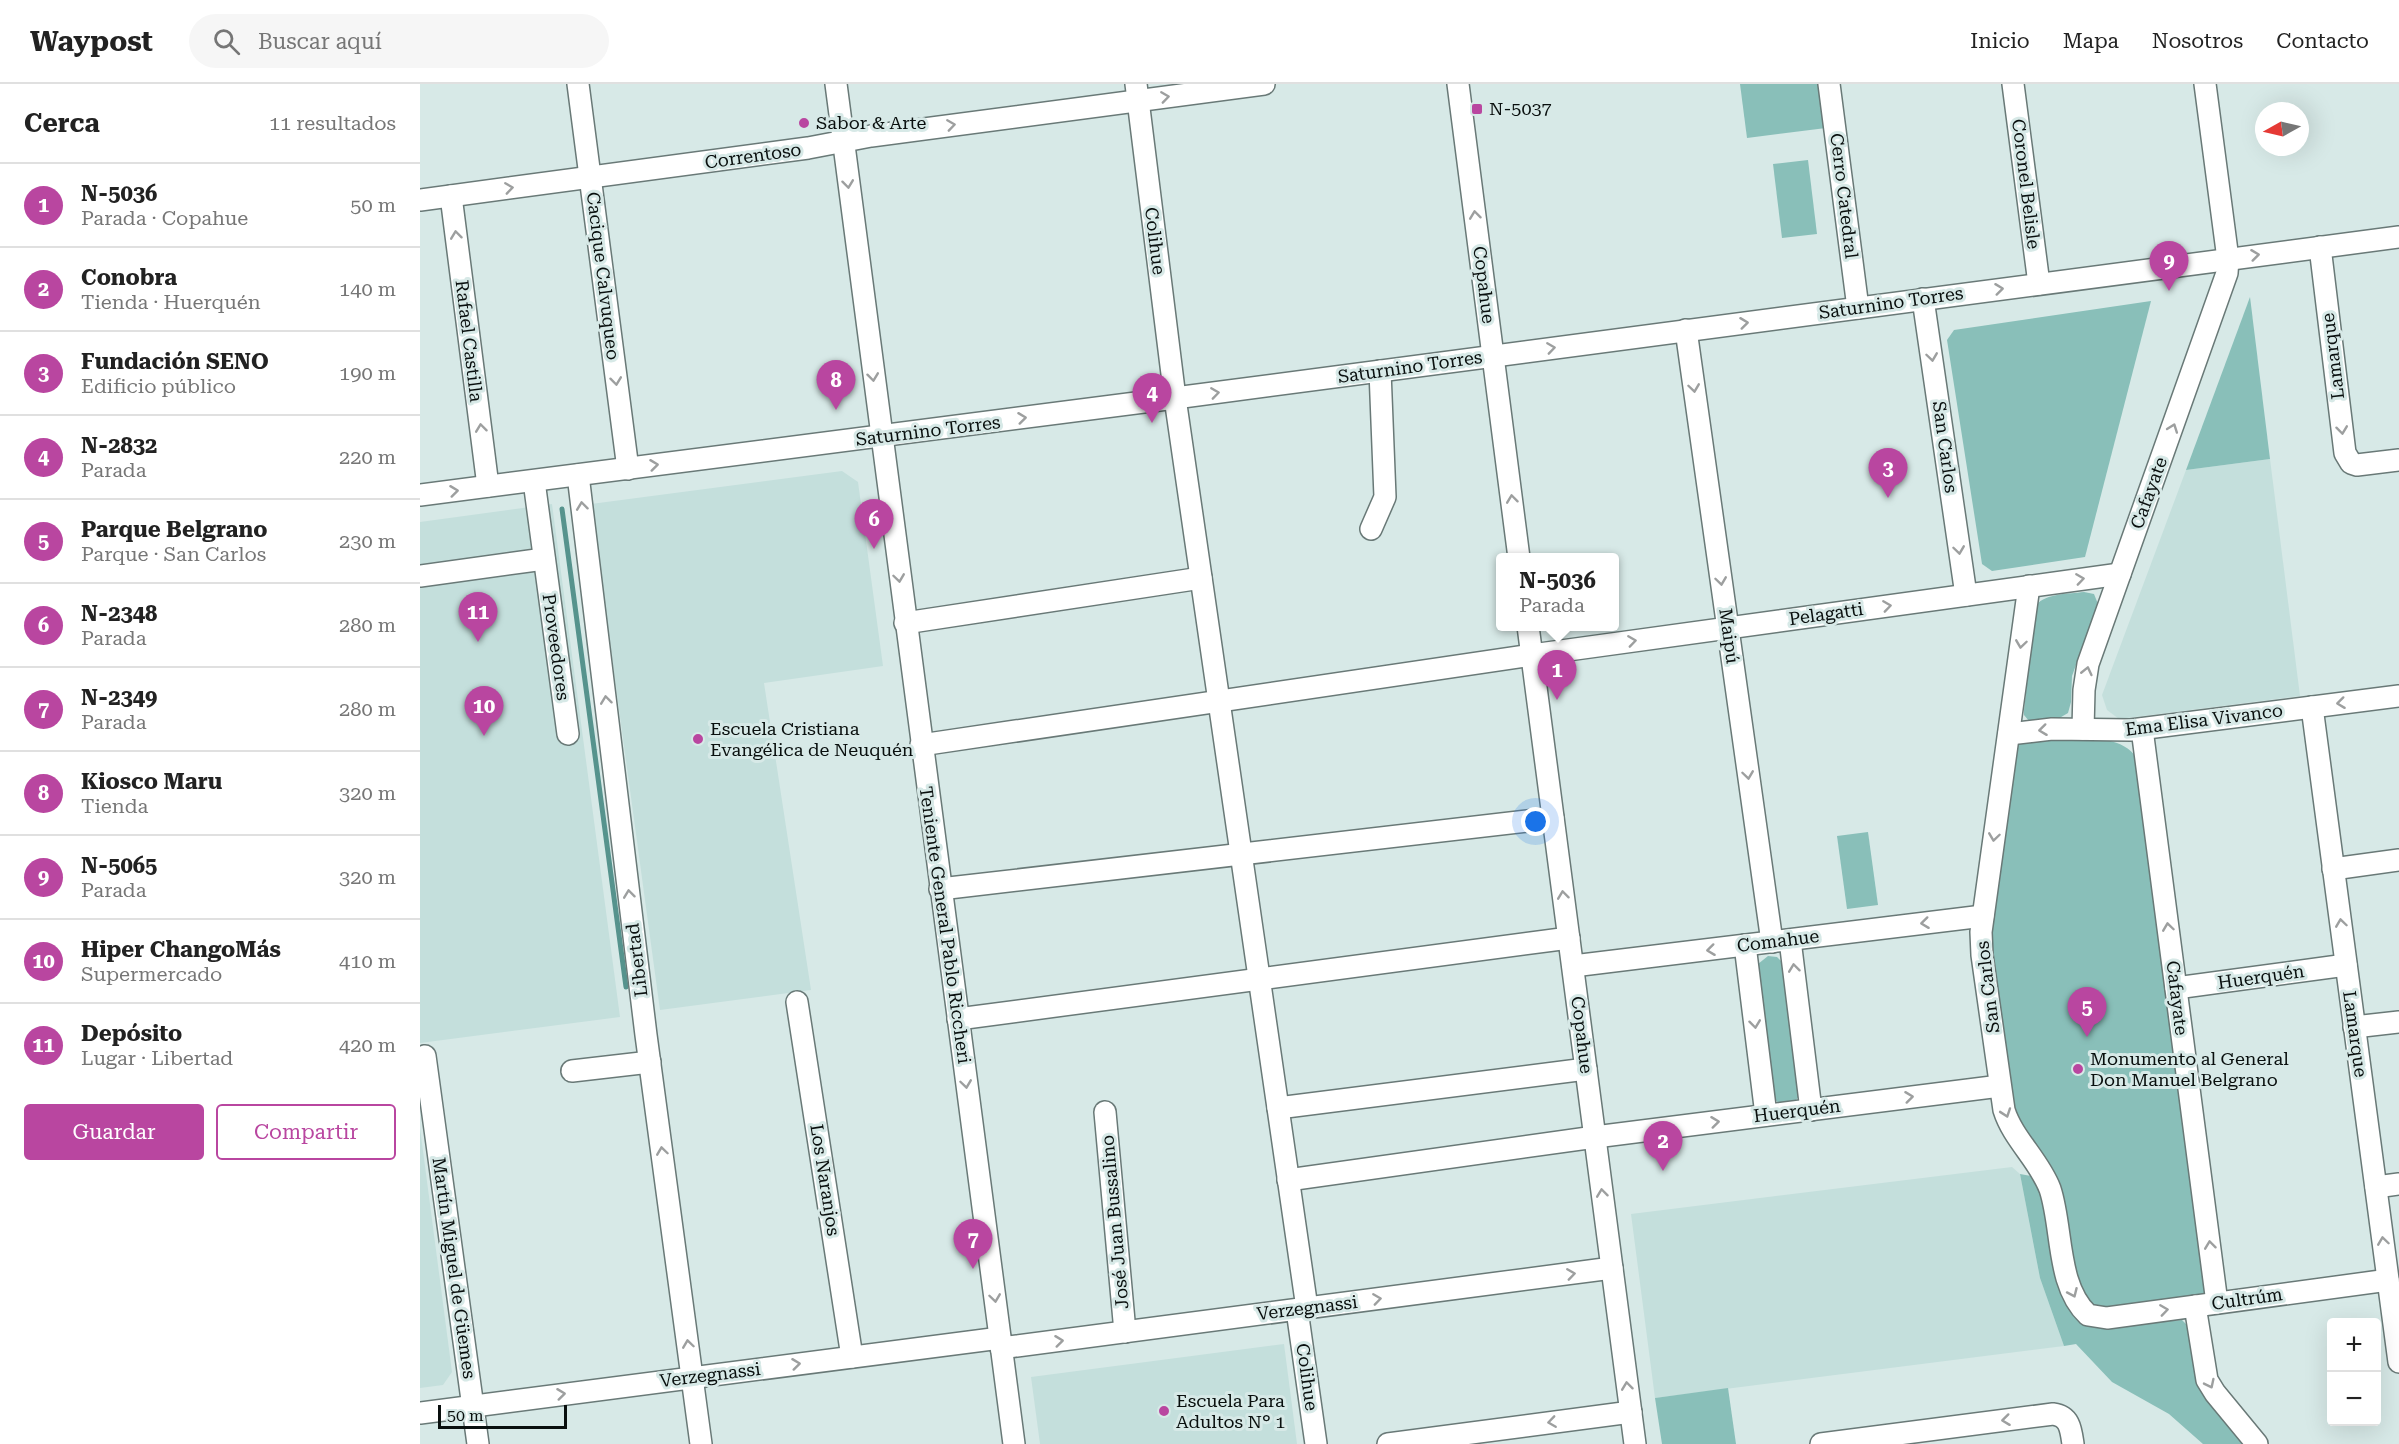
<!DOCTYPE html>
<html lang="es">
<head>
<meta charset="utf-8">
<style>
  :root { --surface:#fff; --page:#f6f6f6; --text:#222; --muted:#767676; --line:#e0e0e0; --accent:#b946a0 }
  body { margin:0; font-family:"Roboto Serif",serif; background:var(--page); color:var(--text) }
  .controls { position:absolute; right:18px; bottom:18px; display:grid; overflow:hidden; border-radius:6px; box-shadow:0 6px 24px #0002 }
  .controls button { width:54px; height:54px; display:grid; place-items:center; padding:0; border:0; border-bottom:2px solid var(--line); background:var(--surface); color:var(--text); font:30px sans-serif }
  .compass { position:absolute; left:1835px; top:18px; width:54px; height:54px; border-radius:50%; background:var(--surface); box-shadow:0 6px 24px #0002; rotate:262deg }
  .scale { position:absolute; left:18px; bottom:15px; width:129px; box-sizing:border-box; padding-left:6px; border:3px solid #090f0e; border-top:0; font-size:16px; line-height:21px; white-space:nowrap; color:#090f0e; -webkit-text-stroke:4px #d7e9e7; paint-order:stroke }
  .you { position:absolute; left:1116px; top:738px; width:21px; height:21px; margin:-15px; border:4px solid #fff; border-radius:50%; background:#1a73e8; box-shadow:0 0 0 9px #1a73e833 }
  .badge { display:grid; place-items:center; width:39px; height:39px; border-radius:50%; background:var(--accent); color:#fff; font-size:20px; font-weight:700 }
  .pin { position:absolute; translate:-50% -50px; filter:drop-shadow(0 2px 3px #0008) }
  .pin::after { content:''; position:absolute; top:32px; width:21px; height:18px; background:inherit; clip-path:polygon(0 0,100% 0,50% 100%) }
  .popup { position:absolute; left:1076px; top:469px; width:123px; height:78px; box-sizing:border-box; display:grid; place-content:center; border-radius:6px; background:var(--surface); filter:drop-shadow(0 2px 4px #0005); font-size:20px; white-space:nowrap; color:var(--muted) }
  .popup b { font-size:22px; color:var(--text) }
  .popup::after { content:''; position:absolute; left:50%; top:100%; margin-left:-12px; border:12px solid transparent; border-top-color:var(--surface) }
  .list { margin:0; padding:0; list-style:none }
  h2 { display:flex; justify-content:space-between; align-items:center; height:78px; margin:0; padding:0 24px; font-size:26px }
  h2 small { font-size:20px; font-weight:400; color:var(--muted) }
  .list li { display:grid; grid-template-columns:39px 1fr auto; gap:18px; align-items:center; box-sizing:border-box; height:84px; padding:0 24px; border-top:2px solid var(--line) }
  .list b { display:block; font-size:22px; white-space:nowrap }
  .list p { margin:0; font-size:20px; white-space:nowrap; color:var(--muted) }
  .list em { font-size:20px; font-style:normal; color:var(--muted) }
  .actions { display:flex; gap:12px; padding:18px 24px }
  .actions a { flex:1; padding:14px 0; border:2px solid var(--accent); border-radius:6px; text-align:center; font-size:21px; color:var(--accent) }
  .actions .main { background:var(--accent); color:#fff }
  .icon { flex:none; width:33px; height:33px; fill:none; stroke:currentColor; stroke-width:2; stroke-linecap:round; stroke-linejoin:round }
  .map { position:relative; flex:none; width:1979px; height:1360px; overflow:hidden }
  header { display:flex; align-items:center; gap:36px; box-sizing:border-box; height:84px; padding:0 30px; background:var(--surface); border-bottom:2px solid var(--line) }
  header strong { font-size:28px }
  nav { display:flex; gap:33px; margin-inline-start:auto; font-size:21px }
  .search { width:420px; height:54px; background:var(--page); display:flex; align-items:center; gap:15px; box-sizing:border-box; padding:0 21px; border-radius:33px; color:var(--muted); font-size:22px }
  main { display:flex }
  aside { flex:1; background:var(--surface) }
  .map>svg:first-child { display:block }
  .built { fill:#c4dfdc }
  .green { fill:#89bfb9 }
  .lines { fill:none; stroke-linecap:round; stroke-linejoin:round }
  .stream { stroke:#56938d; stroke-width:5 }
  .minor-casing { stroke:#697977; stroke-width:24 }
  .minor { stroke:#fff; stroke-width:21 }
  .oneway { stroke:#9d9f9f }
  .poi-dot { fill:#b946a0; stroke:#d7e9e7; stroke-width:2 }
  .labels { text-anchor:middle; stroke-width:6; stroke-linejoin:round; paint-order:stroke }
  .poi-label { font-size:18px; fill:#090f0e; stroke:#d7e9e7; text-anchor:start }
  .street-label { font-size:18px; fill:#090f0e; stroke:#d7e9e7 }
</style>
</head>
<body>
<header>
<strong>Waypost</strong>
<div class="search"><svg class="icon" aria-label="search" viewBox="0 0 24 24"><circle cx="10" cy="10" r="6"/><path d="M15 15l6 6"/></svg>Buscar aquí</div>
<nav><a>Inicio</a><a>Mapa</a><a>Nosotros</a><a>Contacto</a></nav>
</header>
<main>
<aside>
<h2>Cerca<small>11 resultados</small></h2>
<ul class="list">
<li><span class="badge">1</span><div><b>N-5036</b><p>Parada · Copahue</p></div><em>50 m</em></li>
<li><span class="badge">2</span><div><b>Conobra</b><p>Tienda · Huerquén</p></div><em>140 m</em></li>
<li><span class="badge">3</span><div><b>Fundación SENO</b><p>Edificio público</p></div><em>190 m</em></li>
<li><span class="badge">4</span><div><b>N-2832</b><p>Parada</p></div><em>220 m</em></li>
<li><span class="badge">5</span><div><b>Parque Belgrano</b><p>Parque · San Carlos</p></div><em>230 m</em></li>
<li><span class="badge">6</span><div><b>N-2348</b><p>Parada</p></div><em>280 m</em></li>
<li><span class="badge">7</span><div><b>N-2349</b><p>Parada</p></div><em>280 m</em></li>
<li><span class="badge">8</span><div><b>Kiosco Maru</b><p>Tienda</p></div><em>320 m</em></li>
<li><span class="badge">9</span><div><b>N-5065</b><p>Parada</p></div><em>320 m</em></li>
<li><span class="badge">10</span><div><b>Hiper ChangoMás</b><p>Supermercado</p></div><em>410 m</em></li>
<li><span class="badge">11</span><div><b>Depósito</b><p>Lugar · Libertad</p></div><em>420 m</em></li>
</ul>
<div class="actions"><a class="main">Guardar</a><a>Compartir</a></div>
</aside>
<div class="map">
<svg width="1979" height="1360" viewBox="0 0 1979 1360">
  <rect width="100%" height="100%" fill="#d7e9e7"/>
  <g class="built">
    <polygon points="1850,375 1880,612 1699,635 1687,626 1682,611 1766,386"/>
    <polygon points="422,387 438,398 463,582 344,599 391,906 240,926 171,420"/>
    <polygon points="132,420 200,933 0,959 0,438"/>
    <polygon points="0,1044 32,1288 23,1301 0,1304"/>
    <polygon points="1592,1083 1600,1090 1620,1194 1644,1262 1235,1314 1211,1130"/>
    <polygon points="864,1260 877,1360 620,1360 611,1293"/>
  </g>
  <g class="green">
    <polygon points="1320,0 1400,0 1406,44 1327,54"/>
    <polygon points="1388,76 1397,150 1362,154 1353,80"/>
    <polygon points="1830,213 1850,375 1766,386"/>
    <polygon points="1731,217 1665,473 1572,487 1562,480 1527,256 1534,246"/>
    <path d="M1664,508L1674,510L1678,520L1652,592L1651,618L1648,629L1636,636L1609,637L1604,631V626L1616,521C1627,509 1648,510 1664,508Z"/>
    <path d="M1657,652C1676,654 1704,655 1716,673L1786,1208L1784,1211L1681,1228L1668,1221L1595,1036L1569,868L1596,664L1601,659Z"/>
    <polygon points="1448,748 1458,821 1427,825 1417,752"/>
    <polygon points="1348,872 1357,873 1364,880 1380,1010 1375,1018 1360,1020 1353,1014 1338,880"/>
    <polygon points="1600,1090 1611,1092 1618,1099 1667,1240 1678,1243 1762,1236 1768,1242 1780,1305 1827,1360 1783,1360 1749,1330 1692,1298 1656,1260 1644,1262 1620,1194"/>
    <polygon points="1308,1304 1316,1360 1242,1360 1235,1314"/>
  </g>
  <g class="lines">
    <polyline class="stream" points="142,425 206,903"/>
    <g class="minor-casing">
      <g id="minor">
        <polyline points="158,0 208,385"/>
        <polyline points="416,0 594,1360"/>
        <polyline points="716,0 755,314 887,1224"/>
        <polyline points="1038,0 1099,474"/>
        <polyline points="1409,0 1438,224"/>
        <polyline points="1593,0 1619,200"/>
        <polyline points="31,112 68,402"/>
        <polyline points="0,116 388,64 451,52 844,0"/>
        <polyline points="1900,163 1925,369 1931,379 1937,381 1979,376"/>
        <polyline points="1503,215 1546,511"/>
        <polyline points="1266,246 1352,858"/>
        <polyline points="158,391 226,951 281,1360"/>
        <polyline points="114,397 148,650"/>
        <polyline points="0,411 755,314 1979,153"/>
        <polyline points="951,445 965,413 960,287"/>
        <polyline points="0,492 124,475"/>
        <path d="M1609,502L1561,848L1562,871L1584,1026C1593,1055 1619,1076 1630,1105C1643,1144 1636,1201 1668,1231L1687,1234L1968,1196"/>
        <polyline points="485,539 781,494"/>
        <polyline points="1108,542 1215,1360"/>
        <polyline points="1892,623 1979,1278"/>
        <polyline points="1663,645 1664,606 1668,580 1807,189 1808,175 1785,0"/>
        <polyline points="1722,645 1797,1219"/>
        <polyline points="1589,650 1632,645 1711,646 1979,612"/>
        <polyline points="501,661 1112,571 1700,490"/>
        <polyline points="1913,785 1979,776"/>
        <polyline points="520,805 1133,734"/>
        <polyline points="1370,856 1391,1026"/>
        <polyline points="1325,861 1346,1031"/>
        <polyline points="1153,882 1563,832"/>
        <polyline points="1756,904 1926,881"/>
        <polyline points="377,918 432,1273"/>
        <polyline points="538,935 1149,854"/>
        <polyline points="1934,943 1979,938"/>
        <polyline points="5,972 58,1360"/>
        <polyline points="152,987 230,978"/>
        <polyline points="858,1024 1166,985"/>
        <polyline points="685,1028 705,1248"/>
        <polyline points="868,1096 1175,1053 1580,1002"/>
        <polyline points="1956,1103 1979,1100"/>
        <polyline points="1775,1222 1787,1296 1795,1309 1837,1360"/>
        <polyline points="877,1226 896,1360"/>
        <polyline points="581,1264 1192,1184"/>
        <polyline points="0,1329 580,1254"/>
        <polyline points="968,1360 1211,1328"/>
        <path d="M1401,1360L1633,1330C1650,1332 1651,1346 1653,1360"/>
      </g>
    </g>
    <use href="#minor" class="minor"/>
  </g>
  <defs><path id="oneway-chevron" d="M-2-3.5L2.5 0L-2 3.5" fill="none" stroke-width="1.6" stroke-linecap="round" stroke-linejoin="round" transform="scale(1.5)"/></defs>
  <g class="oneway">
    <use href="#oneway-chevron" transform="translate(745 13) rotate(-8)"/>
    <use href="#oneway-chevron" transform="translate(531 41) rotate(-8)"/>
    <use href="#oneway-chevron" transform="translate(428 100) rotate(83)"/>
    <use href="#oneway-chevron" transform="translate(89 104) rotate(-8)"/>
    <use href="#oneway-chevron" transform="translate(1055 131) rotate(-97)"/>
    <use href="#oneway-chevron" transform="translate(36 151) rotate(-97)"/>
    <use href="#oneway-chevron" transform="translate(1835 171) rotate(-7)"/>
    <use href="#oneway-chevron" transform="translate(1579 205) rotate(-7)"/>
    <use href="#oneway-chevron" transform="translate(1324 239) rotate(-7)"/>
    <use href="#oneway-chevron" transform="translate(1131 264) rotate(-8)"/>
    <use href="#oneway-chevron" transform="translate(1512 273) rotate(82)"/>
    <use href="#oneway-chevron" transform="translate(453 293) rotate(83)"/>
    <use href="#oneway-chevron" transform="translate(196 297) rotate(83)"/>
    <use href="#oneway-chevron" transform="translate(1274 304) rotate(82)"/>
    <use href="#oneway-chevron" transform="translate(795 309) rotate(-8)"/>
    <use href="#oneway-chevron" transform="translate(602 334) rotate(-7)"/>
    <use href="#oneway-chevron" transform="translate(61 344) rotate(-97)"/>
    <use href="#oneway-chevron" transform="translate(1753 344) rotate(-70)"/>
    <use href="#oneway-chevron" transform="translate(1922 346) rotate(83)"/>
    <use href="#oneway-chevron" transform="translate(234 381) rotate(-7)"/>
    <use href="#oneway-chevron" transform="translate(34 407) rotate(-7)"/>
    <use href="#oneway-chevron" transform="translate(1092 415) rotate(-97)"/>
    <use href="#oneway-chevron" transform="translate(162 422) rotate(-97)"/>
    <use href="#oneway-chevron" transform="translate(1539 466) rotate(82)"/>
    <use href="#oneway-chevron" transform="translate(479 494) rotate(82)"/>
    <use href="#oneway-chevron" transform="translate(1660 495) rotate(-8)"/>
    <use href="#oneway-chevron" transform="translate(1301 497) rotate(82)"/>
    <use href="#oneway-chevron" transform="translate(1467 522) rotate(-8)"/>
    <use href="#oneway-chevron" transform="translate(1212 557) rotate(-8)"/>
    <use href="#oneway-chevron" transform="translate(1601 560) rotate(98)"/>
    <use href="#oneway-chevron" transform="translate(1667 587) rotate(-77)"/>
    <use href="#oneway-chevron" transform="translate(186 616) rotate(-97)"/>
    <use href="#oneway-chevron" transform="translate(1921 619) rotate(173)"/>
    <use href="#oneway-chevron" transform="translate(1623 646) rotate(173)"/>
    <use href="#oneway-chevron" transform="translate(1328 691) rotate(82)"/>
    <use href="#oneway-chevron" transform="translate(1574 753) rotate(98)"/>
    <use href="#oneway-chevron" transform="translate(209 810) rotate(-97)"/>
    <use href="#oneway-chevron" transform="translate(1143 811) rotate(-97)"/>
    <use href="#oneway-chevron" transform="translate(1505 839) rotate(173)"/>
    <use href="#oneway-chevron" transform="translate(1921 839) rotate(-98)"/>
    <use href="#oneway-chevron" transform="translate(1748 843) rotate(-98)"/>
    <use href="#oneway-chevron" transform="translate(1291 866) rotate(173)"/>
    <use href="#oneway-chevron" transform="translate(1374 884) rotate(-97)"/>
    <use href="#oneway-chevron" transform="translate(1335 940) rotate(83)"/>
    <use href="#oneway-chevron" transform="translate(546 1000) rotate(82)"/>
    <use href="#oneway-chevron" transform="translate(1489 1013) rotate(-7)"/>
    <use href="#oneway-chevron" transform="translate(1586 1029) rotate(71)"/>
    <use href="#oneway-chevron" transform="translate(1295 1038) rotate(-7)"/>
    <use href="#oneway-chevron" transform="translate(242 1067) rotate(-98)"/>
    <use href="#oneway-chevron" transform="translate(1182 1109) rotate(-97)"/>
    <use href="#oneway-chevron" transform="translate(1963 1157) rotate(-98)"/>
    <use href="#oneway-chevron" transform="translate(1790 1161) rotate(-97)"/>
    <use href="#oneway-chevron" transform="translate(1151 1190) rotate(-8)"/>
    <use href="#oneway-chevron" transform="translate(1653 1209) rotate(66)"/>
    <use href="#oneway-chevron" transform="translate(575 1214) rotate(82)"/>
    <use href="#oneway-chevron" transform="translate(957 1215) rotate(-8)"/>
    <use href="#oneway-chevron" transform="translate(1744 1226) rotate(-8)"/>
    <use href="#oneway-chevron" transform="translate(639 1257) rotate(-7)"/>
    <use href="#oneway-chevron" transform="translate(268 1260) rotate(-98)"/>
    <use href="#oneway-chevron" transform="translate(376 1280) rotate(-7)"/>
    <use href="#oneway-chevron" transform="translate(1790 1300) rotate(64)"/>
    <use href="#oneway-chevron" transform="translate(1207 1302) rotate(-97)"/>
    <use href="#oneway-chevron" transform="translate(141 1310) rotate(-7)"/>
    <use href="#oneway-chevron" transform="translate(1586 1336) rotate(173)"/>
    <use href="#oneway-chevron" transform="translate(1132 1338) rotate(172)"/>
  </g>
  <g class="poi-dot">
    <rect x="1051" y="19" width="12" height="12" rx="3"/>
    <circle cx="384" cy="39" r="6"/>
    <circle cx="278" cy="655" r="6"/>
    <circle cx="1658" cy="985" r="6"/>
    <circle cx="744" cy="1327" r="6"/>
  </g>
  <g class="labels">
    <g class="poi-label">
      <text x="1069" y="31">N-5037</text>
      <text x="396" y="45">Sabor &amp; Arte</text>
      <text x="290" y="651">Escuela Cristiana<tspan x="290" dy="21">Evangélica de Neuquén</tspan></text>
      <text x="1670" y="981">Monumento al General<tspan x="1670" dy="21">Don Manuel Belgrano</tspan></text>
      <text x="756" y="1323">Escuela Para<tspan x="756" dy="21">Adultos N° 1</tspan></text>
    </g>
    <g class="street-label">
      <text transform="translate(333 72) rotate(-8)" y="6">Correntoso</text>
      <text transform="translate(1606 100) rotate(83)" y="6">Coronel Belisle</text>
      <text transform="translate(1424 112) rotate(83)" y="6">Cerro Catedral</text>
      <text transform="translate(735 157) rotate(83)" y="6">Colihue</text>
      <text transform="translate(183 192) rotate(83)" y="6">Cacique Calvuqueo</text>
      <text transform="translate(1064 201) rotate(83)" y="6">Copahue</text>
      <text transform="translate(1471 219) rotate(-8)" y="6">Saturnino Torres</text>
      <text transform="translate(49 257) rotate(83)" y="6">Rafael Castilla</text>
      <text transform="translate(1913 272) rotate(-97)" y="6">Lamarque</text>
      <text transform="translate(990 283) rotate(-8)" y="6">Saturnino Torres</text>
      <text transform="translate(508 347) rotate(-7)" y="6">Saturnino Torres</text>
      <text transform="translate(1525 363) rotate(82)" y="6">San Carlos</text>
      <text transform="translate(1729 409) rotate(-70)" y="6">Cafayate</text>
      <text transform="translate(1406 530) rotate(-8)" y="6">Pelagatti</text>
      <text transform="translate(1309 552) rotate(82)" y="6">Maipú</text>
      <text transform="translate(136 563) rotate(82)" y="6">Proveedores</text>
      <text transform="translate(1784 636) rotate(-7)" y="6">Ema Elisa Vivanco</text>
      <text transform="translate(525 841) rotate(82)" y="6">Teniente General Pablo Riccheri</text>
      <text transform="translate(1358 857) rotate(-7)" y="6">Comahue</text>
      <text transform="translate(217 876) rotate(-97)" y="6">Libertad</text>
      <text transform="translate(1841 893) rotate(-8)" y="6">Huerquén</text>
      <text transform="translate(1568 903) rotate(-97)" y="6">San Carlos</text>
      <text transform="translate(1757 914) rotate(83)" y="6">Cafayate</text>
      <text transform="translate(1935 950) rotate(82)" y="6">Lamarque</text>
      <text transform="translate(1162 951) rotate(83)" y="6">Copahue</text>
      <text transform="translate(1377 1027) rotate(-7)" y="6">Huerquén</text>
      <text transform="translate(405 1096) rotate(81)" y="6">Los Naranjos</text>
      <text transform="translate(695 1138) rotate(-95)" y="6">José Juan Bussalino</text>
      <text transform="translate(34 1184) rotate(82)" y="6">Martín Miguel de Güemes</text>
      <text transform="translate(1827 1215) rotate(-8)" y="6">Cultrúm</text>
      <text transform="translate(887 1224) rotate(-7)" y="6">Verzegnassi</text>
      <text transform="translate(290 1291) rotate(-7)" y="6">Verzegnassi</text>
      <text transform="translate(887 1293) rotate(82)" y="6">Colihue</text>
    </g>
  </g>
</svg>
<div class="controls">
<button>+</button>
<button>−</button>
</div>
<svg class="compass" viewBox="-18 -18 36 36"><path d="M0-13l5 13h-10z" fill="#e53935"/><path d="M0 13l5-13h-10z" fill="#767676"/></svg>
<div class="scale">50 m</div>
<div class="you"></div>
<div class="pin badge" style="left:1137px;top:616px">1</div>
<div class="popup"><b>N-5036</b>Parada</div>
<div class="pin badge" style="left:1243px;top:1087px">2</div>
<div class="pin badge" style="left:1468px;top:414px">3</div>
<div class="pin badge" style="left:732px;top:339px">4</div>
<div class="pin badge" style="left:1667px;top:953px">5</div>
<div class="pin badge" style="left:454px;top:465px">6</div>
<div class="pin badge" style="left:553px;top:1185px">7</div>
<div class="pin badge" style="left:416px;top:326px">8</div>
<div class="pin badge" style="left:1749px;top:207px">9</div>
<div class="pin badge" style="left:64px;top:652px">10</div>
<div class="pin badge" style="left:58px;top:558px">11</div>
</div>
</main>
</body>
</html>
